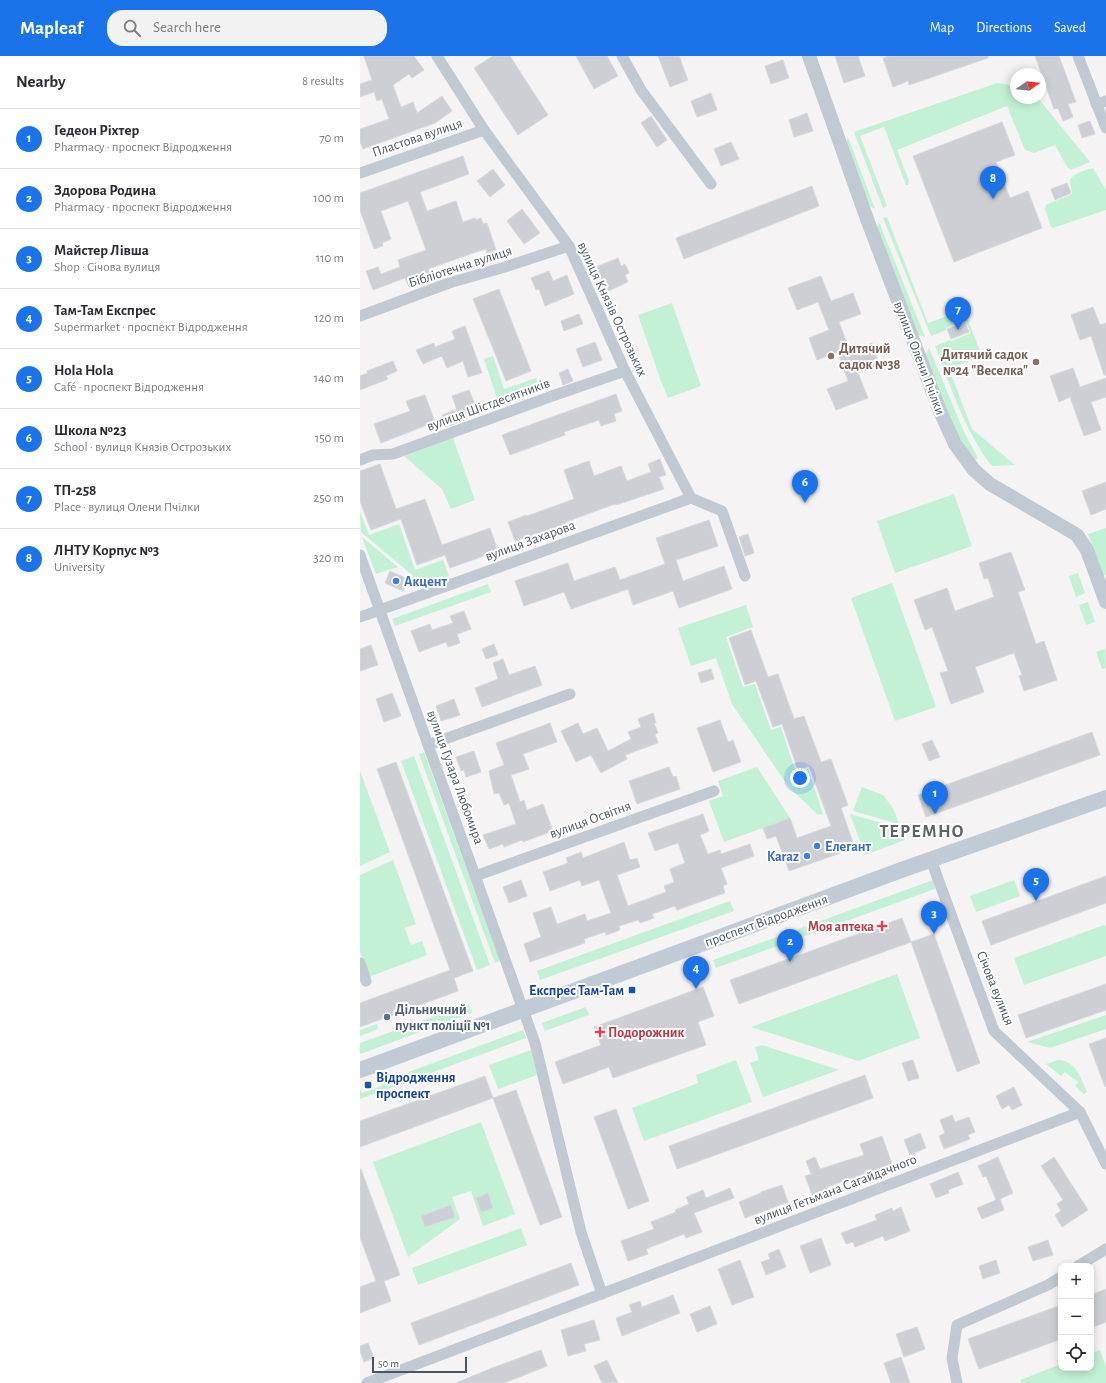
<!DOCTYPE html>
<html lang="en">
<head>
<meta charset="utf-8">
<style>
  :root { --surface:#fff; --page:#f2f2f3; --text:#2b2b33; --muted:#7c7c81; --line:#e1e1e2; --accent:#1a73e8 }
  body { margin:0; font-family:"Alegreya Sans",sans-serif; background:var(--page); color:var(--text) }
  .controls { position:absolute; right:12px; bottom:12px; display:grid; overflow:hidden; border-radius:8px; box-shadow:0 2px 10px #0003 }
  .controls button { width:36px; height:36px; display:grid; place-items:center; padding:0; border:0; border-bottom:1px solid var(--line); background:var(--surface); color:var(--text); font:20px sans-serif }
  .compass { position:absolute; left:650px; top:12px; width:36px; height:36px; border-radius:50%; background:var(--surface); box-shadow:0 2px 10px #0003; rotate:76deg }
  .scale { position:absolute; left:12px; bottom:10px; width:95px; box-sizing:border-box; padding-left:4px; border:2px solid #4a5661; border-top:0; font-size:11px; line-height:14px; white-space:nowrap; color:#4a5661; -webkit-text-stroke:3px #fff; paint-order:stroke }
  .you { position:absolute; left:440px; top:722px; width:14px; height:14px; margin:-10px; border:3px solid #fff; border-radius:50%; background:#1a73e8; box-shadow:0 0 0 6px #1a73e833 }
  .badge { display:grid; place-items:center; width:26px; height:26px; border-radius:50%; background:var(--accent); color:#fff; font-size:13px; font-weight:700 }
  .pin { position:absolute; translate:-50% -33px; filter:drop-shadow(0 1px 2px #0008) }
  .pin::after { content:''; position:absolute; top:21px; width:14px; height:12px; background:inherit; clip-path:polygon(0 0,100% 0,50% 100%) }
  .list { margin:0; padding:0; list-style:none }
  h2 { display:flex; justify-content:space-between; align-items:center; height:52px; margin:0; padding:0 16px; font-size:17px }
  h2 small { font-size:13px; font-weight:400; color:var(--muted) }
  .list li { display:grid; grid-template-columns:26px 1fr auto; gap:12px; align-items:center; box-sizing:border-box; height:60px; padding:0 16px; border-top:1px solid var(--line) }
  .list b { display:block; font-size:15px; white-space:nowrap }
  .list p { margin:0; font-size:13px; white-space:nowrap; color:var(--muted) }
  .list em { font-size:13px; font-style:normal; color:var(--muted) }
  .icon { flex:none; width:22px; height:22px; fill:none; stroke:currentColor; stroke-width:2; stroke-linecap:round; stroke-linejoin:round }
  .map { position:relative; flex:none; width:746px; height:1327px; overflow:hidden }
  header { display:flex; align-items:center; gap:24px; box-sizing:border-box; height:56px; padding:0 20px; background:var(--accent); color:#fff }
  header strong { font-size:19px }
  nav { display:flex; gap:22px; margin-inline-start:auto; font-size:14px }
  .search { width:280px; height:36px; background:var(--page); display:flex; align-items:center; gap:10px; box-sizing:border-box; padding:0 14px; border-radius:16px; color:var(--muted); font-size:15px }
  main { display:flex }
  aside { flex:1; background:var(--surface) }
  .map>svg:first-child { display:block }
  .green { fill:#c3f1d5 }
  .building { fill:#cdcfd5; stroke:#d7d9de }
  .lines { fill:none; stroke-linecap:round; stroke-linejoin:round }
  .minor { stroke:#c1cad2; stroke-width:11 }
  .tertiary { stroke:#c1cad2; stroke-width:14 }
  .secondary { stroke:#c1cbd6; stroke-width:16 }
  .education-dot { fill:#8d6e63; stroke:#fff; stroke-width:1.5 }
  .shop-dot { fill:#3f7fe0; stroke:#fff; stroke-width:1.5 }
  .health-dot { fill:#e0444e; stroke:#fff; stroke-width:1.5 }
  .transit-dot { fill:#1a4fb4; stroke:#fff; stroke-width:1.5 }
  .service-dot { fill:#5c6f8a; stroke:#fff; stroke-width:1.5 }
  .labels { text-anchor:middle; stroke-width:4; stroke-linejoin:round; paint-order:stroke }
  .street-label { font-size:14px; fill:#4a5661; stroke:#fff }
  .education-label { font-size:14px; font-weight:bold; fill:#785e54; stroke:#fff; text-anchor:start }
  .shop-label { font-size:14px; font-weight:bold; fill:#366cbe; stroke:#fff; text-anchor:start }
  .health-label { font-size:14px; font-weight:bold; fill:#be3a42; stroke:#fff; text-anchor:end }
  .transit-label { font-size:14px; font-weight:bold; fill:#164399; stroke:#fff; text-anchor:end }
  .service-label { font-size:14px; font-weight:bold; fill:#4e5e75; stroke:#fff; text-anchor:start }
  .district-label { font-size:18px; font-weight:bold; letter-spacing:1px; fill:#5f6368; stroke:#fff }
</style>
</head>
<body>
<header>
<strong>Mapleaf</strong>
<div class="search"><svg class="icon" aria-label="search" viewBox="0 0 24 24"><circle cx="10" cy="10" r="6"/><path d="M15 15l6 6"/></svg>Search here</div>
<nav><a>Map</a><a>Directions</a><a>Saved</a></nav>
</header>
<main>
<aside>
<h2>Nearby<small>8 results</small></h2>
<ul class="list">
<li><span class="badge">1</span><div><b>Гедеон Ріхтер</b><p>Pharmacy · проспект Відродження</p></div><em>70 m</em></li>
<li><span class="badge">2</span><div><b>Здорова Родина</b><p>Pharmacy · проспект Відродження</p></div><em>100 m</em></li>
<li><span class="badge">3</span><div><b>Майстер Лівша</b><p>Shop · Січова вулиця</p></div><em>110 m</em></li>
<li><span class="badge">4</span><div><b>Там-Там Експрес</b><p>Supermarket · проспект Відродження</p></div><em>120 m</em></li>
<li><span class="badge">5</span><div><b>Hola Hola</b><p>Café · проспект Відродження</p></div><em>140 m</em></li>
<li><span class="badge">6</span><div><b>Школа №23</b><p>School · вулиця Князів Острозьких</p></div><em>150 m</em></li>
<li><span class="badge">7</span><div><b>ТП-258</b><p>Place · вулиця Олени Пчілки</p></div><em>250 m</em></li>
<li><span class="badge">8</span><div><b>ЛНТУ Корпус №3</b><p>University</p></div><em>320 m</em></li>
</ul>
</aside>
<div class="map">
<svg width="746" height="1327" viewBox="0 0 746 1327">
  <rect width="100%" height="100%" fill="#f5f3f3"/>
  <g class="green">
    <polygon points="637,27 656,30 656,42 678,42 730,106 711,114 707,111 695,89 674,97 665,94 647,50 537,94 549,125 548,129 546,129 524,71 500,80 527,150 523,152 494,76"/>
    <polygon points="488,81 515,153 508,149 486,88"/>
    <path d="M733,112L746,134V154L693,172L691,171L685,153L686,149L712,138C712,134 710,128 710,125C712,117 727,114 733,112Z"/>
    <path d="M527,161L568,267L604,254L622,300L589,313L612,373L655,409L632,410C604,374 591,331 575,290L590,284L591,285L611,277L605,264L586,272V274L571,280L523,162Z"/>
    <polygon points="519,166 565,281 558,279 517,173"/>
    <polygon points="312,247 341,330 308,342 301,325 278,259"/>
    <polygon points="569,292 604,376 618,402 614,404 597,379 565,301"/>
    <polygon points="133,300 144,333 176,322 180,334 139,348 124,303"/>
    <polygon points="93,382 115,444 91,453 82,433 44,400"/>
    <polygon points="594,438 612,490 535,517 517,465"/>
    <polygon points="0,456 9,479 39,468 55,514 83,504 89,520 64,529 1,476"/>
    <polygon points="746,472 746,519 743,520 728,478"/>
    <polygon points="2,481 38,511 16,518"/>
    <polygon points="718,517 725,537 716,541 709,520"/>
    <polygon points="532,527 576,651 535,665 491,542"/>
    <polygon points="128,528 131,536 35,570 32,563"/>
    <polygon points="728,546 735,566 726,569 719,549"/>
    <polygon points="386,549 393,571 366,581 383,631 395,628 411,674 421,671 436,717 448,713 463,758 458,759 428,730 372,648 356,602 331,610 318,572"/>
    <polygon points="745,593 746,612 742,613 736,596"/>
    <polygon points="64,696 140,905 135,907 59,698"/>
    <polygon points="54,700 130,909 117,914 41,705"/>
    <polygon points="397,711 430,762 364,786 349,745 363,740 358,725"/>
    <polygon points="0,715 30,796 0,810"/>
    <polygon points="502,731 523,739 533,752 539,768 493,755"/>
    <polygon points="490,758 542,773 545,784 505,799"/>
    <polygon points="33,804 56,868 45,872 51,889 62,885 67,899 9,921 0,896 0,819"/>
    <polygon points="573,824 575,833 356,912 353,904"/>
    <polygon points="654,824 660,840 616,856 610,840"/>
    <polygon points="370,845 374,855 180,924 177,915"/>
    <polygon points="744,869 746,870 746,900 664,929 654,902"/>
    <polygon points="537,918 560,982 498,1005 391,971"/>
    <polygon points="109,948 112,957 0,998 0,987"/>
    <polygon points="226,951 229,959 185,975 182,967"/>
    <polygon points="746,959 746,973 690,992 667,986"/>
    <polygon points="17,968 18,973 0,980 0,974"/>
    <polygon points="163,974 166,982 0,1043 0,1033 2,1037 22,1030 21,1026"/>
    <polygon points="402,989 479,1014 403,1041 390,1007 399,1004 395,991"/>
    <polygon points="171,994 177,1019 138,1033 129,1009"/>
    <polygon points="376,1004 392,1046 284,1085 272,1052 338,1027 336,1019"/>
    <path d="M698,1004C716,1005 721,1022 727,1036L724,1038L715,1030L718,1026L705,1016L701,1020L686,1008Z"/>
    <polygon points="121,1066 155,1158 123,1170 111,1135 92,1141 100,1163 48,1201 13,1106"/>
    <polygon points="161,1172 167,1189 58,1229 52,1212"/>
    <polygon points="740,1294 746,1311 746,1327 661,1327 660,1324 701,1308 701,1312 731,1312 731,1297"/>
  </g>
  <g class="building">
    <polygon points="4,0 54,0 64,14 52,22 49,18 33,29 41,51 53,46 57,57 82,40 92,55 75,67 3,93 0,86 0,73 29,63 22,43 17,45 14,36 0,41 0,28 12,24"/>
    <polygon points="133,0 150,0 188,59 158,79 114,12"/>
    <polygon points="216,0 247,0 258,20 234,33"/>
    <polygon points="298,0 319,0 328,24 310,31"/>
    <polygon points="475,0 498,0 505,20 484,27"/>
    <polygon points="530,0 628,0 628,2 549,29 548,25 533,31 523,2"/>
    <polygon points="675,0 699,0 716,46 708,48 713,61 703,65 698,52 694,53"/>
    <polygon points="423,4 429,22 411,28 405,10"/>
    <polygon points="351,37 357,54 337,61 331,45"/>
    <polygon points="447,57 453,75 434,81 429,64"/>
    <polygon points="291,60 307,84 297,91 281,67"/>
    <polygon points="730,65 735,78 722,82 718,69"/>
    <polygon points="642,66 655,99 636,106 650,142 668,135 682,172 594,206 553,100"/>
    <polygon points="371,86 379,103 361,110 354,93"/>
    <polygon points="103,100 109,118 60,136 67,155 96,145 103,166 115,162 116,164 121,162 123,168 127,167 136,194 127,197 126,193 116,196 68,213 72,223 49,231 45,222 13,234 6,215 18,211 21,218 40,211 38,204 66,194 48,145 21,155 31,183 22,187 23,190 14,193 0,154 0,137"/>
    <polygon points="133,113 145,129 130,141 117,125"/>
    <polygon points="707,127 711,137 695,144 691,133"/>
    <polygon points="452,130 459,150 324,203 316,182"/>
    <polygon points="162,153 180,177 164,188 147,165"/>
    <polygon points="258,202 261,210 265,208 269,217 265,219 268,226 246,236 236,211"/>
    <polygon points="189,215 193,225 207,219 214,238 185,250 179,233 176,234 171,222"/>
    <polygon points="461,220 471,245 493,237 501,258 479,266 490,296 512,287 519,309 498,317 508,342 476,354 467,333 488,325 478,296 457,304 449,282 469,274 458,246 437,254 428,232"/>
    <polygon points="139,233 171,315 146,325 113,243"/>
    <polygon points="733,251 740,269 746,267 746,319 744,319 731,280 720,284 711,259"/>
    <polygon points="219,258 223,268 204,275 201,265"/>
    <polygon points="605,266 609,276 591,283 587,273"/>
    <polygon points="105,270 122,317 108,321 103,305 87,312 82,300 63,308 56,294 74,287 75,291 95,283 92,275"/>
    <polygon points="235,286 242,304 223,311 216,293"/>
    <polygon points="33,305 37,315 26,320 28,323 0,334 0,320 8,317 7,315"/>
    <polygon points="713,312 720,331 746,322 746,341 731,346 741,374 724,380 710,341 699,346 690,320"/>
    <polygon points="208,313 213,325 203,329 199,317"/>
    <polygon points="109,334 116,351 98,357 92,340"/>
    <polygon points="256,338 262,355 254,358 256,365 241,370 239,364 204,376 205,379 150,399 142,379"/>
    <polygon points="65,339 75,366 21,387 14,368 50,355 46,345"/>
    <polygon points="95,354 99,366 86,371 82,359"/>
    <polygon points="300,403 306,419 299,421 304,433 256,449 255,448 206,466 206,468 155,485 148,466 166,459 167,460 214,443 204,414 229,405 234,420 261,410 267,425 291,416 288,408"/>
    <polygon points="20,408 36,453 65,443 82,489 130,472 138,495 90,512 85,499 57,509 41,463 11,474 0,445 0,415"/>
    <polygon points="746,426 746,453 731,459 722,435"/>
    <polygon points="349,464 358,490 316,504 323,525 364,510 372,533 319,552 313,535 273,549 268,533 211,553 204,536 164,550 155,525 208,507 214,525 255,511 260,524 305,508 296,482"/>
    <polygon points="388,478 394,497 385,500 379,481"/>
    <polygon points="651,496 665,534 658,536 676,588 684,585 697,624 664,635 659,620 662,619 654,597 615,611 624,636 591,648 580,617 588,615 572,571 565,574 554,544 587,532 595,555 634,541 628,522 624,523 619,507"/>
    <polygon points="30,515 48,523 43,535 25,527"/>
    <polygon points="104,555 111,573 97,578 100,587 88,591 86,586 59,596 51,575 70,568 72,574 93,567 90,560"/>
    <polygon points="391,574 408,621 418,618 434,663 444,660 461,706 471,703 488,749 481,752 495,792 429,815 416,780 407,783 403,772 430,762 437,782 471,770 449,710 438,714 422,668 413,671 396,625 385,629 369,582"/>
    <polygon points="134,588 138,599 126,603 122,593"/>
    <polygon points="11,589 18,609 0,615 0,593"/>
    <polygon points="143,603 149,619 175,610 182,629 122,651 115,632 138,623 133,607"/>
    <polygon points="351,613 354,623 341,627 338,617"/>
    <polygon points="32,637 41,660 24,666 16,643"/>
    <polygon points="94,643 100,659 81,665 76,650"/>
    <polygon points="293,657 296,667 294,667 298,677 295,678 298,687 265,699 267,703 241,717 231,699 216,706 201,675 218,667 223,678 237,672 248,695 271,683 268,676 281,671 278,663"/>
    <polygon points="360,664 368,686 373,684 381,706 353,716 337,672"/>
    <polygon points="190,667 197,686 163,698 169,713 151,719 160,746 164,744 167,754 183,748 193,775 163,786 162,784 144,791 143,788 129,793 123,779 156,768 149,747 144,749 139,737 134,738 129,715 144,709 136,687"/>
    <polygon points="732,676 740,699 566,761 558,739"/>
    <polygon points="572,684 580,701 569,705 562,688"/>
    <polygon points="114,695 121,716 106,721 104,714 101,715 96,701"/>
    <polygon points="36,706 113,915 94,922 98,935 0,971 0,947 90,914 17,713"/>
    <polygon points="309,711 313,721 316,720 320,733 277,748 269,725"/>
    <polygon points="343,758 349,775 340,779 348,798 360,794 361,798 390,788 394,800 361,812 367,828 363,830 365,837 317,854 315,850 292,858 294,862 280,867 278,864 259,870 260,874 246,879 245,876 224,883 225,887 170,906 164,888 181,881 173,857 191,851 197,868 225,858 227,865 251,857 239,824 222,830 220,824 190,835 183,816 208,807 206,802 221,796 223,802 264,786 270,804 277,802 280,811 257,819 268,850 306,836 304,830 314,826 310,813 325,807 318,787 295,795 288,777"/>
    <polygon points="746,820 746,847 631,889 622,865"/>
    <polygon points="161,824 167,840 149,847 143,831"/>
    <polygon points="542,862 551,886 379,948 370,924"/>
    <polygon points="574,878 620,1007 597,1016 551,886"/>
    <polygon points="746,928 746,954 666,982 658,959"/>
    <polygon points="343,931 354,960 338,966 346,989 253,1022 249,1011 203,1028 195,1006 241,989 234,971"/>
    <polygon points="746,982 746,1030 745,1031 729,988"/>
    <polygon points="553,1004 559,1022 548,1025 542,1007"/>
    <polygon points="505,1019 513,1042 317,1113 309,1090"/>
    <polygon points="125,1020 133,1042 0,1091 0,1065"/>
    <polygon points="654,1031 662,1049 652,1054 649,1049 642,1053 636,1040"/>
    <polygon points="156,1034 202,1161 180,1169 133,1042"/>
    <polygon points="256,1053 289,1145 268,1153 234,1061"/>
    <polygon points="592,1059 595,1066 609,1061 615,1076 608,1079 610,1083 584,1093 579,1080 585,1077 580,1064"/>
    <polygon points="560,1077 566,1092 550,1099 544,1084"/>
    <polygon points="522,1080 532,1108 467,1131 468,1133 452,1139 445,1120 451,1118 446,1105 455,1101 460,1113 504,1099 500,1088"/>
    <polygon points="638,1101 653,1137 640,1143 644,1154 622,1163 617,1152 636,1144 626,1120 623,1121 618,1110"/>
    <polygon points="694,1101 728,1154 702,1171 695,1159 701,1155 697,1148 703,1144 681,1110"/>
    <polygon points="0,1113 1,1113 40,1219 24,1225 31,1245 0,1257 0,1231 16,1225 0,1181"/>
    <polygon points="598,1116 603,1128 588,1134 589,1137 576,1142 570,1128"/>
    <polygon points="422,1129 428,1146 385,1162 379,1146 401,1137 401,1136"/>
    <polygon points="370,1132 374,1142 334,1157 342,1176 326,1182 324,1178 286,1193 288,1198 268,1205 261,1185 294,1173 291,1166 316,1156 315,1154 329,1148 326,1141 343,1134 346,1142"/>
    <polygon points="128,1137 133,1152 121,1156 116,1142"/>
    <polygon points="91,1149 95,1161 65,1171 61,1160"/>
    <polygon points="541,1151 550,1175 525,1185 523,1180 495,1191 493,1186 486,1188 481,1177 517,1164 515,1159 532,1152 533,1155"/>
    <polygon points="461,1182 471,1209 450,1217 440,1190"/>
    <polygon points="688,1184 693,1199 673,1205 668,1191"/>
    <polygon points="419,1193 426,1211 406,1219 401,1206 410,1203 408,1198"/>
    <polygon points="380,1204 394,1241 372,1249 358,1213"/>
    <polygon points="636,1204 640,1217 623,1223 619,1210"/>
    <polygon points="211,1207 219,1229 59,1289 51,1267"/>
    <polygon points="746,1233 746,1266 731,1272 731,1239"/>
    <polygon points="313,1239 320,1257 262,1280 256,1262 272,1256 269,1249 280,1245 282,1251"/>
    <polygon points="701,1249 701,1283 619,1313 608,1283"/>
    <polygon points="350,1250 357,1268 337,1276 330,1258"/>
    <polygon points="234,1264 240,1284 224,1288 226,1295 208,1300 201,1274"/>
    <polygon points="557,1271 565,1293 544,1301 536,1278"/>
    <polygon points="8,1287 14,1302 4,1306 0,1295 0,1290"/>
    <polygon points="181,1294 187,1310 157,1322 144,1327 96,1327 132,1312"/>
    <polygon points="541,1301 550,1327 531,1327 524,1307"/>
    <polygon points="247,1304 258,1327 242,1327 234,1310"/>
  </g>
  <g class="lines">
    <g class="minor">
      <polyline points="77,0 124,74 209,190 265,315 331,442 362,455 385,520"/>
      <polyline points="262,0 281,34 351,128"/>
      <polyline points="718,0 746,72"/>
      <polyline points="736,48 746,45"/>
      <polyline points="0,117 124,74"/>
      <polyline points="0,260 89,227 145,211 209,190"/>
      <polyline points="0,404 13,399 33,398 195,339 265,315"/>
      <polyline points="0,499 175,987 221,1176 242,1238"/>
      <polyline points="0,561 331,442"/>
      <polyline points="68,689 210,638"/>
      <polyline points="571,804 634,975 720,1056 746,1108"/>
      <polyline points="115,820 354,735"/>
      <polyline points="0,907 6,925"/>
      <polyline points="718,1210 746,1193"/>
      <polyline points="7,1327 720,1056"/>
      <polyline points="597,1327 592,1302 597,1269 688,1229 701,1221"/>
    </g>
    <polyline class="tertiary" points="449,0 507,163 580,355 595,388 614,414 630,428 717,479 727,494 746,546"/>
    <polyline class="secondary" points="0,1014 544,813 746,742"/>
  </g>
  <g class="education-dot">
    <circle cx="471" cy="300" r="4"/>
    <circle cx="676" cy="306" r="4"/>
  </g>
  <g class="shop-dot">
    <circle cx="36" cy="525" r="4"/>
    <circle cx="457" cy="790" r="4"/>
    <circle cx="447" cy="800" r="4"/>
  </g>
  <g class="health-dot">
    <path d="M520 864h4v4h4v4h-4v4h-4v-4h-4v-4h4z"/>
    <path d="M238 970h4v4h4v4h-4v4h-4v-4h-4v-4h4z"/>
  </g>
  <g class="transit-dot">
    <rect x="268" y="930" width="8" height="8" rx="2"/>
    <rect x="4" y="1025" width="8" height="8" rx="2"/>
  </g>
  <circle class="service-dot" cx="27" cy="961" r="4"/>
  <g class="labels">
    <g class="street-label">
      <text transform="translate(57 81) rotate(-19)" y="5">Пластова вулиця</text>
      <text transform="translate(100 210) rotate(-18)" y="5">Бібліотечна вулиця</text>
      <text transform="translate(253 253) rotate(65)" y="5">вулиця Князів Острозьких</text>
      <text transform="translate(560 302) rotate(69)" y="5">вулиця Олени Пчілки</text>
      <text transform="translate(128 348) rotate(-20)" y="5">вулиця Шістдесятників</text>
      <text transform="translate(170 484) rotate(-20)" y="5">вулиця Захарова</text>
      <text transform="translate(96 721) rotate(70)" y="5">вулиця Гузара Любомира</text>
      <text transform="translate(230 763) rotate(-20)" y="5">вулиця Освітня</text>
      <text transform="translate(406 864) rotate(-20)" y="5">проспект Відродження</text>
      <text transform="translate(636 932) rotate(68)" y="5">Січова вулиця</text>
      <text transform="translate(475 1133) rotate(-21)" y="5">вулиця Гетьмана Сагайдачного</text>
    </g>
    <g class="education-label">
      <text x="479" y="297">Дитячий<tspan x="479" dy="16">садок №38</tspan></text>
      <text x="668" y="303" text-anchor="end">Дитячий садок<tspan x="668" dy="16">№24 "Веселка"</tspan></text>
    </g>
    <g class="shop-label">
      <text x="44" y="530">Акцент</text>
      <text x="465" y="795">Елегант</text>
      <text x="439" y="805" text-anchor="end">Karaz</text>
    </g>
    <g class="health-label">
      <text x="514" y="875">Моя аптека</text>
      <text x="248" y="981" text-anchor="start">Подорожник</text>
    </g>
    <g class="transit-label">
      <text x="264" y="939">Експрес Там-Там</text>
      <text x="16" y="1026" text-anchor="start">Відродження<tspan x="16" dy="16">проспект</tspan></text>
    </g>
    <g class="service-label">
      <text x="35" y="958">Дільничний<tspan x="35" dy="16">пункт поліції №1</tspan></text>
    </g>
    <g class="district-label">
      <text x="562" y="781">ТЕРЕМНО</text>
    </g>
  </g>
</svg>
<div class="controls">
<button>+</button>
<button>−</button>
<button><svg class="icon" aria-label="locate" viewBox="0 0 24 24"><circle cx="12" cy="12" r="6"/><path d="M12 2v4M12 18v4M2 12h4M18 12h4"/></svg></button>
</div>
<svg class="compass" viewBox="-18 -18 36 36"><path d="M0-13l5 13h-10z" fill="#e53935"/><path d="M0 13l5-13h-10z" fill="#7c7c81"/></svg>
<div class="scale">50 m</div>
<div class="you"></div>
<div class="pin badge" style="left:575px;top:758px">1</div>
<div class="pin badge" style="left:430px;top:906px">2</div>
<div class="pin badge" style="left:574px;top:878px">3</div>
<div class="pin badge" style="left:336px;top:933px">4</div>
<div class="pin badge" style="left:676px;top:845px">5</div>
<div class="pin badge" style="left:445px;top:447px">6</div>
<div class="pin badge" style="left:598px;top:274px">7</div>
<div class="pin badge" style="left:633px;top:143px">8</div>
</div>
</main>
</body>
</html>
